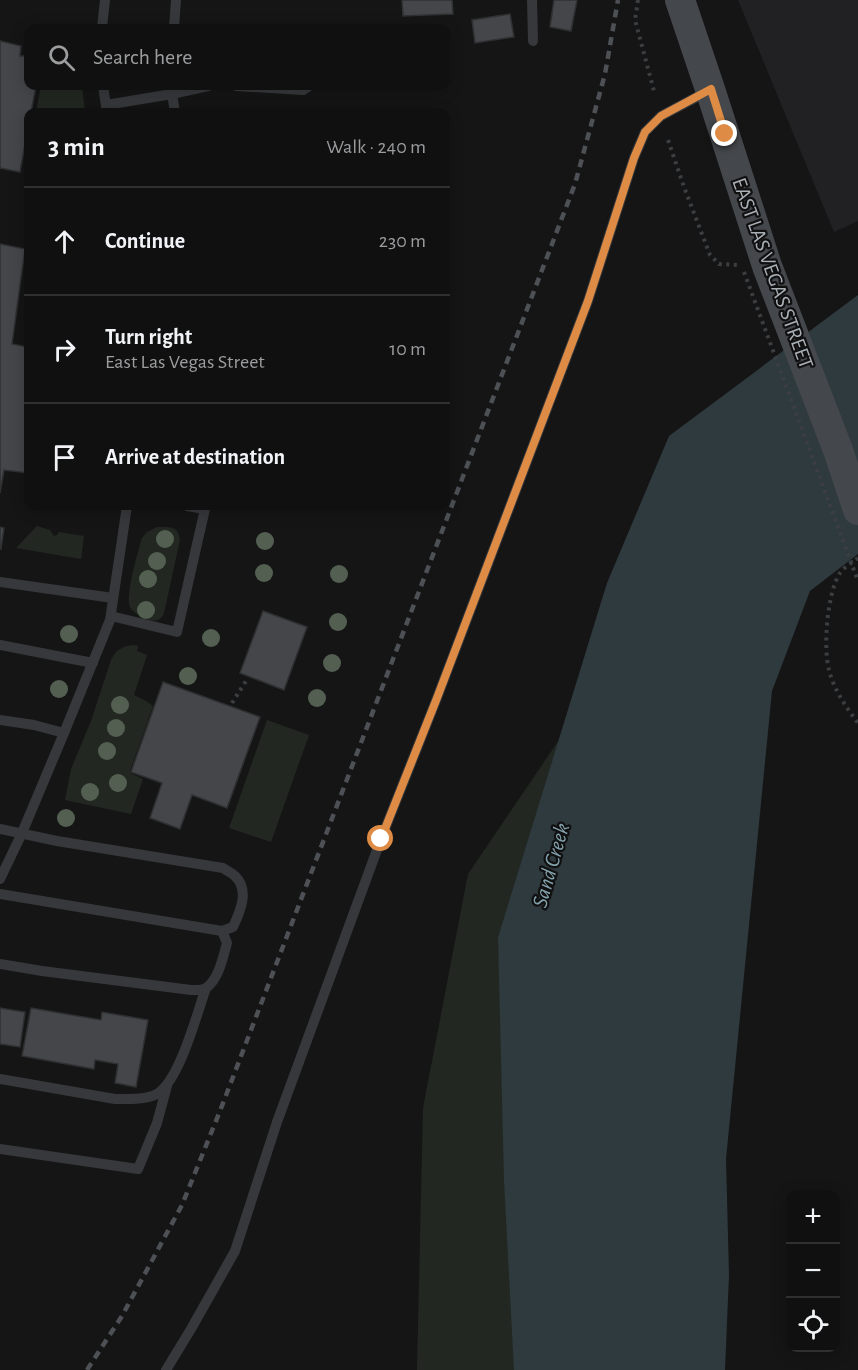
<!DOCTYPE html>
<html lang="en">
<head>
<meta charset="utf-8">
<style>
  :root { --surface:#101010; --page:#191919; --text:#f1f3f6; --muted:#9c9d9f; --line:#303030 }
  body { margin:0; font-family:"Alegreya Sans",sans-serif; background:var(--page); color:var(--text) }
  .controls { position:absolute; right:18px; bottom:18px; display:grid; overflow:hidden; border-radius:12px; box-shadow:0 3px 15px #0003 }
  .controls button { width:54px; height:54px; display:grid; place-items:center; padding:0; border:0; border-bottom:2px solid var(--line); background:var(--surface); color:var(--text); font:30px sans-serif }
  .stop { position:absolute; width:18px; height:18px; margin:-14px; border:4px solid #de8c45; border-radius:50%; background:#fff }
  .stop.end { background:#de8c45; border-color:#fff; box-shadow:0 2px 6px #0008 }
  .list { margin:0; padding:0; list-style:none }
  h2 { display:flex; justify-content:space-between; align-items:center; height:78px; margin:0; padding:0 24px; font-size:26px }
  h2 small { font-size:20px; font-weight:400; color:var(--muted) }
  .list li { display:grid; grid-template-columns:39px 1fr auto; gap:18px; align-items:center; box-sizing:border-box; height:108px; padding:0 24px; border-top:2px solid var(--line) }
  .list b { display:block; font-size:22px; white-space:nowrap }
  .list p { margin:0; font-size:20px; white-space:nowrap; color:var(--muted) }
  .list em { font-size:20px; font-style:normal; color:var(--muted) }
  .icon { flex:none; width:33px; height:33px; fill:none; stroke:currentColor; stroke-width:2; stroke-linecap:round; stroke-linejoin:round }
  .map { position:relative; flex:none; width:858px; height:1370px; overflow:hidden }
  .search { position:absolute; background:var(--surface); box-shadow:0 3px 15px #0003; left:24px; top:24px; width:426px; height:66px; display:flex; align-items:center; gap:15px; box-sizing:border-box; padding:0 21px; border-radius:12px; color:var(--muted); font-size:22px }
  .panel { position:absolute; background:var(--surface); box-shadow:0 3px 15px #0003; left:24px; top:108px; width:426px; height:402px; border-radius:12px }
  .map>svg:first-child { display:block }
  .built { fill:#212123 }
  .green { fill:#222821 }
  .water { fill:#2f3a3e }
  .building { fill:#444649; stroke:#2f3032; stroke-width:1.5 }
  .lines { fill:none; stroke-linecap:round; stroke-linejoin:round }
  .path { stroke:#3c3f42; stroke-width:4; stroke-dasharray:3 4.5; stroke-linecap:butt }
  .lane { stroke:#36383b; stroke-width:10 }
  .secondary { stroke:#44474b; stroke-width:30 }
  .rail { stroke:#4d5054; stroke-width:4.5; stroke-dasharray:8 6; stroke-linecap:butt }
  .path-bridge { stroke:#3c3f42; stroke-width:4; stroke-dasharray:3 4.5; stroke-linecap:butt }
  .tree { fill:#536051 }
  .route { stroke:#de8c45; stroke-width:8 }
  .labels { text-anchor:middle; stroke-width:4.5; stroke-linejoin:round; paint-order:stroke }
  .street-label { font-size:21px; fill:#a8afb5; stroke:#101011 }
  .water-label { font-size:22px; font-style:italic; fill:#83a1ac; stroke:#101011 }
</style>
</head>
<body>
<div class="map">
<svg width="858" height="1370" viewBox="0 0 858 1370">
  <rect width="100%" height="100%" fill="#151516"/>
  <polygon class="built" points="738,0 858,0 858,221 834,232"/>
  <g class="green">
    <polygon points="41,86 82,86 85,112 36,112"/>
    <polygon points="37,526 50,530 54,536 57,535 59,532 84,536 81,559 16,548"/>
    <path d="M157,527C170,527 178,525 180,540L164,613C161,620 157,622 149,620C143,618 133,613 130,607C125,596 138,551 142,538L147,532Z"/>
    <path d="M134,645L138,646L137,651L147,655L134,695L146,701L153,706L130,771V773L143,779L131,814L65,800L71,769L91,721L111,660C116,650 122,646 134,645Z"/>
    <polygon points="267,720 309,735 271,842 229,828"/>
    <polygon points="559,740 498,937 515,1370 417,1370 423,1108 468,874"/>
  </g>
  <polygon class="water" points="858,295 858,554 810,591 772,691 726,1159 729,1275 725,1370 514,1370 504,1180 498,937 607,583 669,436"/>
  <g class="building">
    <polygon points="402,0 452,0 453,14 403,16"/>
    <polygon points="554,0 577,0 571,31 550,27"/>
    <polygon points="510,14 514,37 475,43 472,20"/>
    <polygon points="0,41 21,46 20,56 28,56 28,86 36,86 31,112 28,112 28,127 20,172 0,168"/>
    <polygon points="0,244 25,249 12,344 28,347 28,473 4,470 0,493"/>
    <polygon points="0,527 4,528 1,549 0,549"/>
    <polygon points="263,611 307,627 284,690 240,673"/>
    <polygon points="163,682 260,717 227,808 192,795 180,829 150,818 162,783 131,772"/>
    <polygon points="0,1008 25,1012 20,1047 0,1044"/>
    <polygon points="31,1008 101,1020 102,1012 148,1020 136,1087 115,1083 118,1064 95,1060 94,1069 22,1056"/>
  </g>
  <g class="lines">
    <g class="path">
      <polyline points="638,0 635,20 654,91"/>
      <polyline points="668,140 684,187 710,255 719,264 739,265"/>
      <path d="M858,558C853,562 844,567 840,573C827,593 823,647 829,670C834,690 846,707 858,723"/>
      <polyline points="232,703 246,681"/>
    </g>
    <g class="lane">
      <polyline points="532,0 533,41"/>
      <polyline points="102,28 105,0"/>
      <polyline points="174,28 176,0"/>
      <polyline points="103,86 107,112"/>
      <polyline points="172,86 172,94 175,112"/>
      <polyline points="236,86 303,90 309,86"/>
      <polyline points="106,105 172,94 208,86"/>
      <polyline points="0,582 113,598"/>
      <polyline points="111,616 177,632 205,509 187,506"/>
      <polyline points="0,645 93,663"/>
      <polyline points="0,720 34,725 64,733"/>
      <path d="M0,829L57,841L223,868C227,871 232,873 235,876C250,890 240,912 233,927L222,931L0,894"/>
      <polyline points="0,879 22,833 64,733 110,620 127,506"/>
      <path d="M0,964L42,971L191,990C196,990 201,991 206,988C219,979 223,957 227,943L222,931"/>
      <path d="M0,1079L115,1099C128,1099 145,1100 157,1094C180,1080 197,1013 206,988"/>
      <polyline points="0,1149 138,1169 157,1123 167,1086"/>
      <polyline points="166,1370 191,1329 235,1251 277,1122 381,839 437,698 588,301 634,158 645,132 661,116 708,91"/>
    </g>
    <polyline class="secondary" points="680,0 710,89 767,266 838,450 858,510"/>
    <polyline class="rail" points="87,1370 122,1316 182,1205 220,1111 575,184 605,74 618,0"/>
    <polyline class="path-bridge" points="744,272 858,581"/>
  </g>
  <g class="tree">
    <circle cx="165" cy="539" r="9"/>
    <circle cx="265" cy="541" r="9"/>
    <circle cx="157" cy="561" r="9"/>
    <circle cx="264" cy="573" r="9"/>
    <circle cx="339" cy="574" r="9"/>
    <circle cx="148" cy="579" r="9"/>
    <circle cx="146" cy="610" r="9"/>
    <circle cx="338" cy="622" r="9"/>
    <circle cx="69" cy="634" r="9"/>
    <circle cx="211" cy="638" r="9"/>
    <circle cx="332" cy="663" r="9"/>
    <circle cx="188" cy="676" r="9"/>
    <circle cx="59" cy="689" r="9"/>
    <circle cx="317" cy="698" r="9"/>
    <circle cx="120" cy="705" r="9"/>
    <circle cx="116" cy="728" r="9"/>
    <circle cx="107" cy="751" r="9"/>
    <circle cx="118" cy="783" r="9"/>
    <circle cx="90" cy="792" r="9"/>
    <circle cx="66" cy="818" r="9"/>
  </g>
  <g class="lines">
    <polyline class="route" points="381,839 437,698 588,301 634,158 645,132 661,116 711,89 725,134"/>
  </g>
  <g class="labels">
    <g class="street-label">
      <text transform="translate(773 273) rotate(70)" y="7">EAST LAS VEGAS STREET</text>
    </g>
    <g class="water-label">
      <text transform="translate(550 865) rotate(-74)" y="8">Sand Creek</text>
    </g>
  </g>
</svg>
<div class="controls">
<button>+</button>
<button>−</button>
<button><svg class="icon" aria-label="locate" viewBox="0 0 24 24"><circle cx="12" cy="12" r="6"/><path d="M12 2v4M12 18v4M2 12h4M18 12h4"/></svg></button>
</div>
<div class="stop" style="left:381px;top:839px"></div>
<div class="stop end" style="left:725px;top:134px"></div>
<div class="search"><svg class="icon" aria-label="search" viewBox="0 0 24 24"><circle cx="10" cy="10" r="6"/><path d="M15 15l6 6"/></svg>Search here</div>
<section class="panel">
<h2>3 min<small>Walk · 240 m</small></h2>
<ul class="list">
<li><svg class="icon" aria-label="ahead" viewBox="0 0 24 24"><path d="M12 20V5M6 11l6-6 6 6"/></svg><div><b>Continue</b></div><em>230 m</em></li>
<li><svg class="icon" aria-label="right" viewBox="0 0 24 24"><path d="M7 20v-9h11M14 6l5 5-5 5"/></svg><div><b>Turn right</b><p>East Las Vegas Street</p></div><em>10 m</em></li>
<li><svg class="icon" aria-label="arrive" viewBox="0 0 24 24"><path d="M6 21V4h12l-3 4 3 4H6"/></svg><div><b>Arrive at destination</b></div></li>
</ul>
</section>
</div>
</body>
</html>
